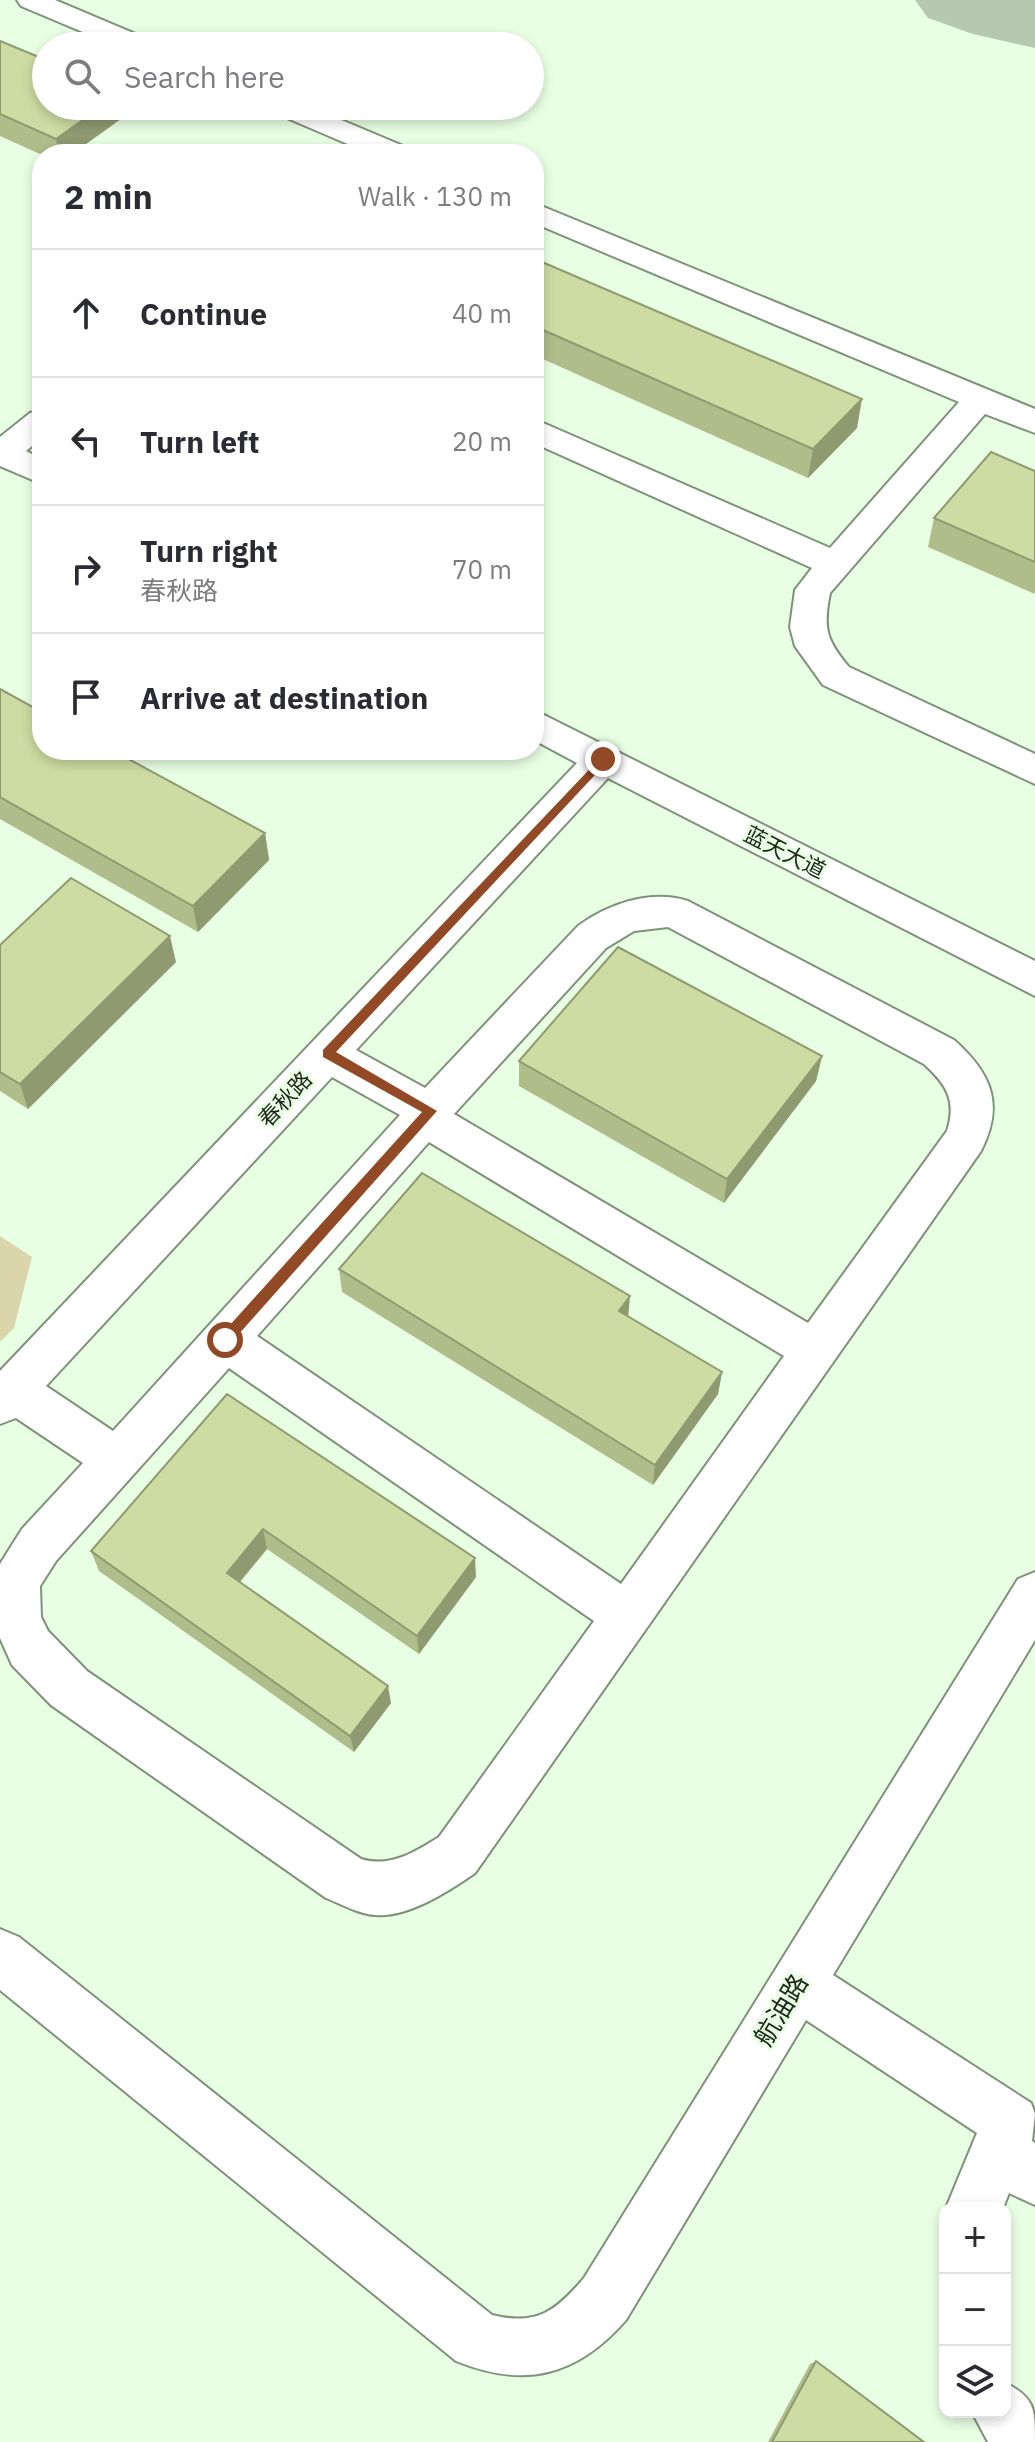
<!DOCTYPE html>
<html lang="en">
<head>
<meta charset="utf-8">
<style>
  :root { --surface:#fff; --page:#f2f2f3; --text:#2b2b33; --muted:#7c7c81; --line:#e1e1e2 }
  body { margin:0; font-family:"IBM Plex Sans","Noto Sans SC",sans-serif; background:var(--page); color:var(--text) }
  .controls { position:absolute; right:24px; bottom:24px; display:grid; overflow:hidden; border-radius:16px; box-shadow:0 4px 12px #0003 }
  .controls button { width:72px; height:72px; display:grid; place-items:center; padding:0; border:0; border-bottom:2px solid var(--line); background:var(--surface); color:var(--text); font:40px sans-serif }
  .stop { position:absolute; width:24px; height:24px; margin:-18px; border:6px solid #914a25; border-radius:50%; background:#fff }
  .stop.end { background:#914a25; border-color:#fff; box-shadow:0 2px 8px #0008 }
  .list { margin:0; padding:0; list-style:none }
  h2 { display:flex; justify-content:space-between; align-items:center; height:104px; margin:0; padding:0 32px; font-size:34px }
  h2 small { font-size:26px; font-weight:400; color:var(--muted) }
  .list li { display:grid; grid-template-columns:52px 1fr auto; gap:24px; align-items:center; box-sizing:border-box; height:128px; padding:0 32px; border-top:2px solid var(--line) }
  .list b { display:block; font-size:30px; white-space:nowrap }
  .list p { margin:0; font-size:26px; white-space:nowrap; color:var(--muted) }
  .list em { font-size:26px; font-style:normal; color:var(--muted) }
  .icon { flex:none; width:44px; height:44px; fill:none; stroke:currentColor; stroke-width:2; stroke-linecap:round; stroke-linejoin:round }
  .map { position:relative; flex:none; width:1035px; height:2442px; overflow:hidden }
  .search { position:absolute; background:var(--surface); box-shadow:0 4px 12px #0003; left:32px; top:32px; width:512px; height:88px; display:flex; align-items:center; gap:20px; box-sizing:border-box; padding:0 28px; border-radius:44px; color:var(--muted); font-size:30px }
  .panel { position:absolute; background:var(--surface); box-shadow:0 4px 12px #0003; left:32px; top:144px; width:512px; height:616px; border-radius:32px }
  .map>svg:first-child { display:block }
  .green { fill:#dad5aa }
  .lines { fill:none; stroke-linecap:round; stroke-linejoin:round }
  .taxiway { fill:#b6c8b1; fill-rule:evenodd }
  .minor-casing { stroke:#7e9279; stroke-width:4 }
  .minor { fill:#fff; fill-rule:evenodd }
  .wall { fill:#afbd8b }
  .shaded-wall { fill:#8f9a71 }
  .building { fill:#ccdca2; stroke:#8f9a71; stroke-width:2 }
  .route { fill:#914a25 }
  .labels { text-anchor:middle; stroke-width:6; stroke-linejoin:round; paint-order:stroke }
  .street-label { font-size:22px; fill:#1e261c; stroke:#e9ffe3 }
  .near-street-label { font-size:26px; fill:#1e261c; stroke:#e9ffe3 }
</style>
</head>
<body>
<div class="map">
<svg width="1035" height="2442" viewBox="0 0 1035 2442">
  <rect width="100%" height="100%" fill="#e9ffe3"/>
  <polygon class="green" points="0,1236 32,1257 14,1328 0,1342"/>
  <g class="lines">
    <polygon class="taxiway" points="915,0 1035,0 1035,48 973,34 928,18"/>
    <g class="minor-casing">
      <g id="minor">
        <polygon points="17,0 55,0 150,40 154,46 116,46 21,6"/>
        <polygon points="268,106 308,106 408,148 412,154 371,154 273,112"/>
        <path d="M534,203L1035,409V433L985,414L830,593C823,628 826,640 849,667L1035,754V784L823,685L795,646L790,627L795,590L812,568L534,443V419L830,548L959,402L534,223Z"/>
        <polygon points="42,410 42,438 26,451 42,459 42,484 0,466 0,437 30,413"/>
        <path d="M534,710L1035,961V996L608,778L356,1050L425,1088L578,926C608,904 651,889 688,901L954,1040C991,1073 1005,1104 981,1151L475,1873C449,1891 408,1918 375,1915C359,1914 341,1904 326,1898L51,1705L12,1665L0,1638V1564L22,1529L83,1463L16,1418L0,1424V1371L577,763L534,740ZM668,927L924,1064C946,1084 957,1100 947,1131L808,1323L454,1114L606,948L634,931ZM332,1077L400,1115L113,1431L46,1386ZM429,1142L784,1356L621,1584L257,1336ZM229,1368L594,1621L439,1837C415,1852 390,1868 361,1859L87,1671L48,1631L41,1617L40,1586L56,1561Z"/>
        <path d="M1035,1572V1640L833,1975L1031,2103L1035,2114L1032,2141L1035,2143V2205L1009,2193L1003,2208H946L977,2133L806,2020L626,2320C577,2376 525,2389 456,2361L0,1990V1929L19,1937L492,2315C537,2326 556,2311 584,2278L1018,1579Z"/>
        <path d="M1005,2383C1035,2397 1035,2409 1035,2442H988L972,2412H1005Z"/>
      </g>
    </g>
    <use href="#minor" class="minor"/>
  </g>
  <g class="wall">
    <polygon points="0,41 125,116 72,154 42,155 0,136"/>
    <polygon points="534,260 857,428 808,478 534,355"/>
    <polygon points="1035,471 1035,594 928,547 934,518"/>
    <polygon points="0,689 265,833 269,860 198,932 0,819"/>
    <polygon points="0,945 176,962 28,1109 0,1091"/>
    <polygon points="822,1056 816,1081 724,1203 519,1086 519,1061"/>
    <polygon points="339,1269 628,1316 722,1372 718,1394 653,1485 342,1292"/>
    <polygon points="227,1394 476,1577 419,1654 267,1549 240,1582 391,1703 354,1752 99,1571 91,1551"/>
    <polygon points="816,2361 924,2442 768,2442 810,2364"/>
  </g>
  <g class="shaded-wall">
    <polygon points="102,106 124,106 125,116 72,154 58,154 56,139"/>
    <polygon points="862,399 857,428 808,478 813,449"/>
    <polygon points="265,833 269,860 198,932 193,906"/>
    <polygon points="170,936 176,962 28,1109 20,1084"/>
    <polygon points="822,1056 816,1081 724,1203 727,1179"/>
    <polygon points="630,1296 628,1319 619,1311"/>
    <polygon points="722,1372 718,1394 653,1485 655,1465"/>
    <polygon points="263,1529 267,1549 232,1591 227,1573"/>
    <polygon points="475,1558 476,1577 419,1654 417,1636"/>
    <polygon points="388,1686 391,1703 354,1752 350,1736"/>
  </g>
  <g class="building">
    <polygon points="0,41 46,60 46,106 102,106 56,139 0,114"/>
    <polygon points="535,259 862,399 813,449 534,326 534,260"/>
    <polygon points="991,452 1035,471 1035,562 934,518"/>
    <polygon points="0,689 42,712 42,750 112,750 265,833 193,906 0,797"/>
    <polygon points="71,878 170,936 20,1084 0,1072 0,945"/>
    <polygon points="618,947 822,1056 727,1179 519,1061"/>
    <polygon points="422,1173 630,1296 619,1311 722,1372 655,1465 339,1269"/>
    <polygon points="227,1394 475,1558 417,1636 263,1529 227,1573 388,1686 350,1736 91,1551"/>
    <polygon points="816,2361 924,2442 772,2442"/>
  </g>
  <polygon class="route" points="603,755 609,759 607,762 336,1052 437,1111 230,1344 220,1344 220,1336 422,1112 323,1057 323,1050"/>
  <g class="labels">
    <g class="street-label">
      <text transform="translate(785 852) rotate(27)" y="8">蓝天大道</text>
      <text transform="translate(285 1099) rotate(-47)" y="8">春秋路</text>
    </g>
    <g class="near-street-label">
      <text transform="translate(781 2010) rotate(-59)" y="9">航油路</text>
    </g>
  </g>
</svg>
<div class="controls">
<button>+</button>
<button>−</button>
<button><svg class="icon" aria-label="layers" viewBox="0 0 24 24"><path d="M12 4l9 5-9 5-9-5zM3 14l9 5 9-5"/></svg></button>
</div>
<div class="stop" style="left:225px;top:1340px"></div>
<div class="stop end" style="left:603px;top:759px"></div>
<div class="search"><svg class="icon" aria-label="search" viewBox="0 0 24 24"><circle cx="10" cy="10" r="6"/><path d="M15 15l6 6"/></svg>Search here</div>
<section class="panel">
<h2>2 min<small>Walk · 130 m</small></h2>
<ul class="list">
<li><svg class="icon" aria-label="ahead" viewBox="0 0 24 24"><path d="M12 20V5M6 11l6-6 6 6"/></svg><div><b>Continue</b></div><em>40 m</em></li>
<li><svg class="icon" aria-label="left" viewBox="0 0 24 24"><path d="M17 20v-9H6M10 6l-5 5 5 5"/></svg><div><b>Turn left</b></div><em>20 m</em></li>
<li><svg class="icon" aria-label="right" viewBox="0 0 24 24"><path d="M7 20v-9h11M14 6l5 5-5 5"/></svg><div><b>Turn right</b><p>春秋路</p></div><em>70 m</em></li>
<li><svg class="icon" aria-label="arrive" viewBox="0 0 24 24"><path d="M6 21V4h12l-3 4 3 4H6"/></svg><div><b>Arrive at destination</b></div></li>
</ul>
</section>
</div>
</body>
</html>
